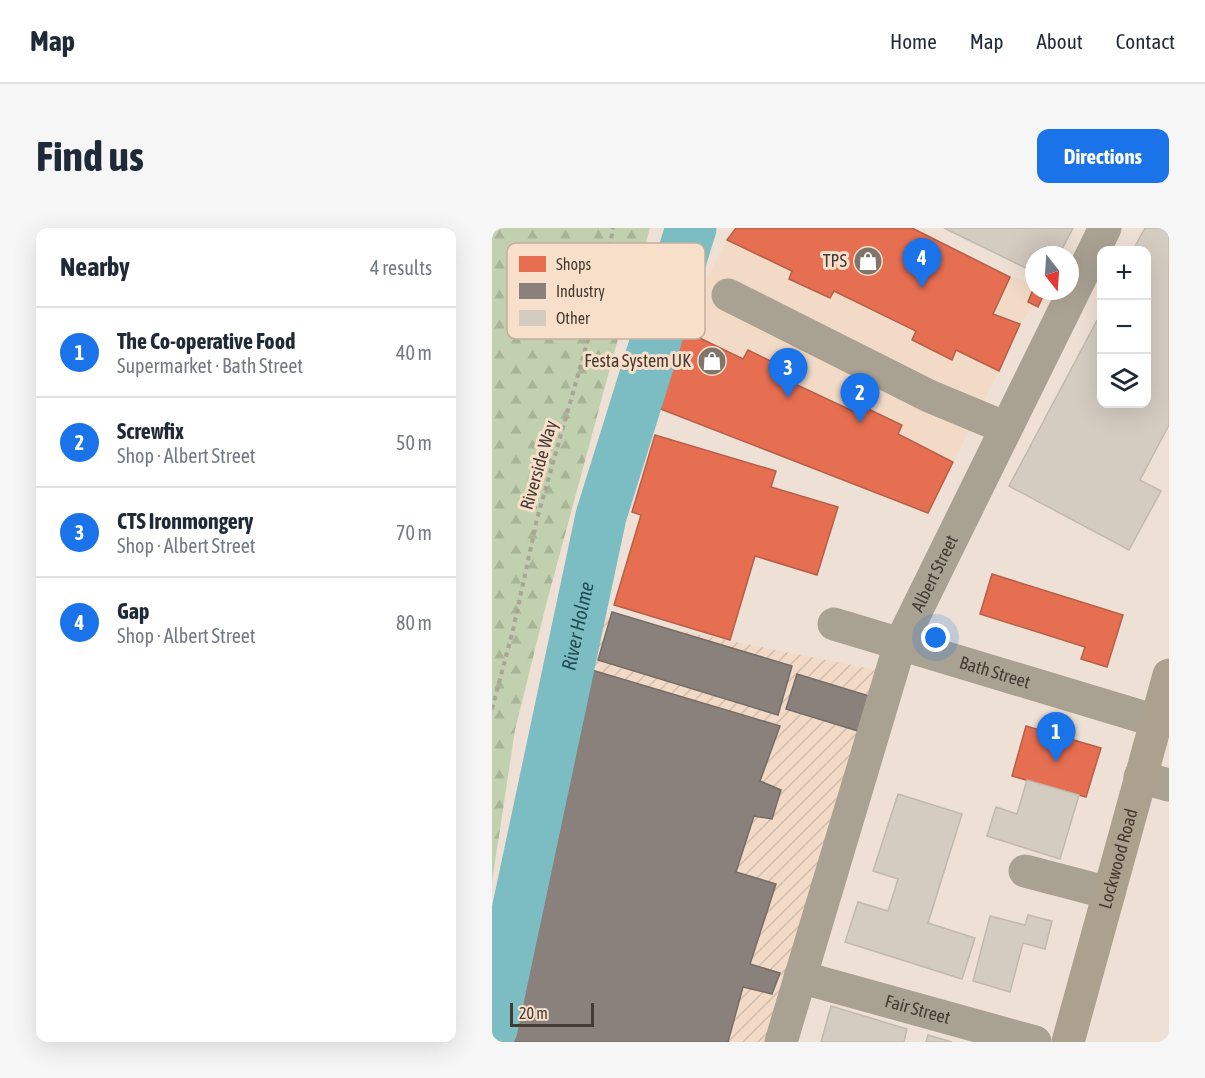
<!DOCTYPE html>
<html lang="en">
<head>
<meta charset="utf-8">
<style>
  :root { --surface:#fff; --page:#f6f6f7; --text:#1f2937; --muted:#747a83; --line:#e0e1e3; --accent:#1a73e8 }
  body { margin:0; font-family:"Asap Condensed",sans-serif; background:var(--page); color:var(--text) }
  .controls { position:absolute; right:18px; top:18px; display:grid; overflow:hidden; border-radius:12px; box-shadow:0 6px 24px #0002 }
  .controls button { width:54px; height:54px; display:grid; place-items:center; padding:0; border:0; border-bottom:2px solid var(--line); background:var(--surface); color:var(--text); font:30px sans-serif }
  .compass { position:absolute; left:533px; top:18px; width:54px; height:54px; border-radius:50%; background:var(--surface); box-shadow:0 6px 24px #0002; rotate:163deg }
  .scale { position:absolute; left:18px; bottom:15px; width:84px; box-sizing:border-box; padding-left:6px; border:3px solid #453b33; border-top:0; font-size:16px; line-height:21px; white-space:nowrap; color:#453b33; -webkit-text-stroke:4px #f8dfca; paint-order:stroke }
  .you { position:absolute; left:444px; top:410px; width:21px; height:21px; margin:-15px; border:4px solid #fff; border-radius:50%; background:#1a73e8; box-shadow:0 0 0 9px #1a73e833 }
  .badge { display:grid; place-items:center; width:39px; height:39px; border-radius:50%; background:var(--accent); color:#fff; font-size:20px; font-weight:700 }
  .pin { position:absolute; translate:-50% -50px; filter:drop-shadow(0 2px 3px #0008) }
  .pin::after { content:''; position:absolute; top:32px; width:21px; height:18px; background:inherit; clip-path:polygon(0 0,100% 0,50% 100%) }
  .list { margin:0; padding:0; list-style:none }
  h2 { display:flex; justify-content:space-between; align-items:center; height:78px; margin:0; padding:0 24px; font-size:26px }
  h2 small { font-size:20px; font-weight:400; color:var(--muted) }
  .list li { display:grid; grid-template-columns:39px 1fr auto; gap:18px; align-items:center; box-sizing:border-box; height:90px; padding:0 24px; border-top:2px solid var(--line) }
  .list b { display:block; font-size:22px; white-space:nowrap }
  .list p { margin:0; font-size:20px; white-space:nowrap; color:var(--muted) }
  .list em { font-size:20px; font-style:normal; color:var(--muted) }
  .icon { flex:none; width:33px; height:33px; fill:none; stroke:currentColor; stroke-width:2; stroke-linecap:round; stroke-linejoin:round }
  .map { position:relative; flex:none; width:677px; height:814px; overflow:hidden; border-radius:12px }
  header { display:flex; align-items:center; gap:36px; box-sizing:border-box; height:84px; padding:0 30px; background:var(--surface); border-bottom:2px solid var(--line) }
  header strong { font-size:28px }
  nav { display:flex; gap:33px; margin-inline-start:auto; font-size:21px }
  .intro { display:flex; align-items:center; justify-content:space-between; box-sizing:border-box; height:144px; padding:0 36px }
  h1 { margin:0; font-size:42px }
  .button { padding:15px 27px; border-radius:12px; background:var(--accent); color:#fff; font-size:21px; font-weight:700 }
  main { display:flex; gap:36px; padding:0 36px }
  aside { flex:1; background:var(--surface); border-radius:12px; box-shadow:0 6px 24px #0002 }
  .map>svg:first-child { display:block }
  .built { fill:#f2dac7 }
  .industrial { fill:url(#industrial-furrows) }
  .forest { fill:url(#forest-firs) }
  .shops { fill:#e76f51; stroke:#b65f48; stroke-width:1.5 }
  .industry { fill:#8a817c; stroke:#756c66; stroke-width:1.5 }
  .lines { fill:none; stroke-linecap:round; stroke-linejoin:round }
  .river { stroke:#7bbdc3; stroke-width:51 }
  .building { fill:#d4cbc1; stroke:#c1b8ae; stroke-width:1.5 }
  .path { stroke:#aba397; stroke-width:4; stroke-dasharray:4.5 4.5; stroke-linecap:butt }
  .minor { stroke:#a9a191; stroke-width:33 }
  .major { stroke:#aca18e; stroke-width:33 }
  .labels { text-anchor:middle; stroke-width:6; stroke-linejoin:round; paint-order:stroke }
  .poi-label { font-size:18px; fill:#453b33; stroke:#f8dfca; text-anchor:end }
  .street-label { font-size:18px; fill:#453b33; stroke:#f8dfca }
  .water-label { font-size:20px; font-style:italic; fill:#214d53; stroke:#f8dfca }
  .key { fill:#f8dfca; stroke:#c2ae9d; stroke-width:1.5 }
  .key-label { font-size:16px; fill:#453b33 }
</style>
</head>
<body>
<header>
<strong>Map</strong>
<nav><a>Home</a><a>Map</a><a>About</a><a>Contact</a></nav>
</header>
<div class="intro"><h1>Find us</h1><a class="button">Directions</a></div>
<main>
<aside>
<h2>Nearby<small>4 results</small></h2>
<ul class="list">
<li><span class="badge">1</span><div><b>The Co-operative Food</b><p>Supermarket · Bath Street</p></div><em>40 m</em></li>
<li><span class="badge">2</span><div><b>Screwfix</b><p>Shop · Albert Street</p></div><em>50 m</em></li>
<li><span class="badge">3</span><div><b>CTS Ironmongery</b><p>Shop · Albert Street</p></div><em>70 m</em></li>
<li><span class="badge">4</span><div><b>Gap</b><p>Shop · Albert Street</p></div><em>80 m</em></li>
</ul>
</aside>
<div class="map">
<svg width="677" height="814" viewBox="0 0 677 814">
  <defs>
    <pattern id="industrial-furrows" width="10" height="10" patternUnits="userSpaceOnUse" patternTransform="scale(1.5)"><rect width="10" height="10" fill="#f2dac7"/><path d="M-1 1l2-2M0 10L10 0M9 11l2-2" fill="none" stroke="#d1bcab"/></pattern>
    <pattern id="forest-firs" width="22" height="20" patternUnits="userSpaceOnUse" patternTransform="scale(1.5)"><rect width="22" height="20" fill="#c1d1af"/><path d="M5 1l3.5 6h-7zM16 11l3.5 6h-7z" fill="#a7b497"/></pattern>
  </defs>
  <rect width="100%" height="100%" fill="#eee0d4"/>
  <polygon class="built" points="244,0 420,0 518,49 542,54 542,63 554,63 546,79 542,77 528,96 507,143 436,285 161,178 187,100 235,12"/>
  <polygon class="industrial" points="98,385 385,442 274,814 0,814 0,804"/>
  <polygon class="forest" points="0,0 158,0 124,118 54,377 23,502 0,654"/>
  <g class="shops">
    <polygon points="244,0 420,0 518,49 501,86 528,96 507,143 464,122 460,132 420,112 424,103 342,63 338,70 297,51 300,43 235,12"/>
    <polygon points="542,59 542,63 553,64 546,79 536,74"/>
    <polygon points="187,100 251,131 256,122 293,140 288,149 367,186 372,179 410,197 406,206 461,234 436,285 161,178"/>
    <polygon points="163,207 284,243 279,259 346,279 325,347 263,328 238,412 122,377 149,287 140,284"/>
    <polygon points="500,346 631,387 615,439 589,431 593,419 488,386"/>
    <polygon points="534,498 609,520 594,569 520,548"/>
  </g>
  <g class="industry">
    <polygon points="120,384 300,438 286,487 106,432"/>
    <polygon points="93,440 288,498 268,553 289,562 280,591 262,588 244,644 284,656 258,736 288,745 280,766 251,759 236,814 16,814 23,793 14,788 40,670 61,588"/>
    <polygon points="305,446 377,468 366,503 294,481"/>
  </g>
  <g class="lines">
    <path class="river" id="s1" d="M0,801L109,288L199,0"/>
  </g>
  <g class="building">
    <polygon points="452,0 581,0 567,27 542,27 542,44"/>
    <polygon points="653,0 677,0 677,197 648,252 669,263 637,322 517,258 610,83 610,176 654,176 654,22 641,22"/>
    <polygon points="535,552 587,567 568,631 495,608 504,579 525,586"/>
    <polygon points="406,566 470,586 436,695 483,710 470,751 353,714 366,674 396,683 406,651 381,643"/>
    <polygon points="536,687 560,693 553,721 531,715 518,764 481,753 498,688 533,697"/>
    <polygon points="339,778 415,801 412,814 329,814"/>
    <polygon points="436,807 460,814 434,814"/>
  </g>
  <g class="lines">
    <polyline class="path" points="0,481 21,402 45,291 111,59 121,0"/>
    <g class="minor">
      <polyline points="236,67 437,168 514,200"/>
      <path id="s2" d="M342,396L664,493"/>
      <polyline points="648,549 677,557"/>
      <polyline points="533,643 617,665"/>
      <path id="s3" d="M308,749L543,814"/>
      <path id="s4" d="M289,814L408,416L613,0"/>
    </g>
    <path class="major" id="s5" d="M576,814L677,447"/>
  </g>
  <defs>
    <g id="shop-disc" transform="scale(1.5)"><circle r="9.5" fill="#80756b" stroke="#f8dfca"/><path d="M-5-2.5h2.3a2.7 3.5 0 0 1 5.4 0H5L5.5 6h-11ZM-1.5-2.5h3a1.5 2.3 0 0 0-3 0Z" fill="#fff"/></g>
  </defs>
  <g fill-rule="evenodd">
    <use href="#shop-disc" x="376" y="33"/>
    <use href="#shop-disc" x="220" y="133"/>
  </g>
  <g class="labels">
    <g class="poi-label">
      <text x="355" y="39">TPS</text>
      <text x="199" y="139">Festa System UK</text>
    </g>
    <g class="street-label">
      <text transform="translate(47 237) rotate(-74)" y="6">Riverside Way</text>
      <text dy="6" stroke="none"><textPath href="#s4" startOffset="494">Albert Street</textPath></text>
      <text dy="6" stroke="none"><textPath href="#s2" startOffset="168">Bath Street</textPath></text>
      <text dy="6" stroke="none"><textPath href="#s5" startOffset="190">Lockwood Road</textPath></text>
      <text dy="6" stroke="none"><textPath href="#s3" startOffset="122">Fair Street</textPath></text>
    </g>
    <g class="water-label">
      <text dy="7" stroke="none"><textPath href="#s1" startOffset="412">River Holme</textPath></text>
    </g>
  </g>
  <rect x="15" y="15" width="198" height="96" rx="9" class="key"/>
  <rect x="27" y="28" width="27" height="16" fill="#e76f51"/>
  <rect x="27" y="55" width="27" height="16" fill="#8a817c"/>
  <rect x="27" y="82" width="27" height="16" fill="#d4cbc1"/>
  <g class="key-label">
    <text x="64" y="42">Shops</text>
    <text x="64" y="69">Industry</text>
    <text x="64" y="96">Other</text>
  </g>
</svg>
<div class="controls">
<button>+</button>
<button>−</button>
<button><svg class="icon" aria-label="layers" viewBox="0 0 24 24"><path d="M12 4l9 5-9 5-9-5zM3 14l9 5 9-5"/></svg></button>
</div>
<svg class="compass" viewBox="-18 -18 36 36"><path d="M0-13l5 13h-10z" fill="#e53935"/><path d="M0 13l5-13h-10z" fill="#747a83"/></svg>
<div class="scale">20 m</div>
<div class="you"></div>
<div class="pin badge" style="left:564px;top:534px">1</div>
<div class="pin badge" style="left:368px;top:195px">2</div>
<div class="pin badge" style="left:296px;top:170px">3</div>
<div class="pin badge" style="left:430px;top:60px">4</div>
</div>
</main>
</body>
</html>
